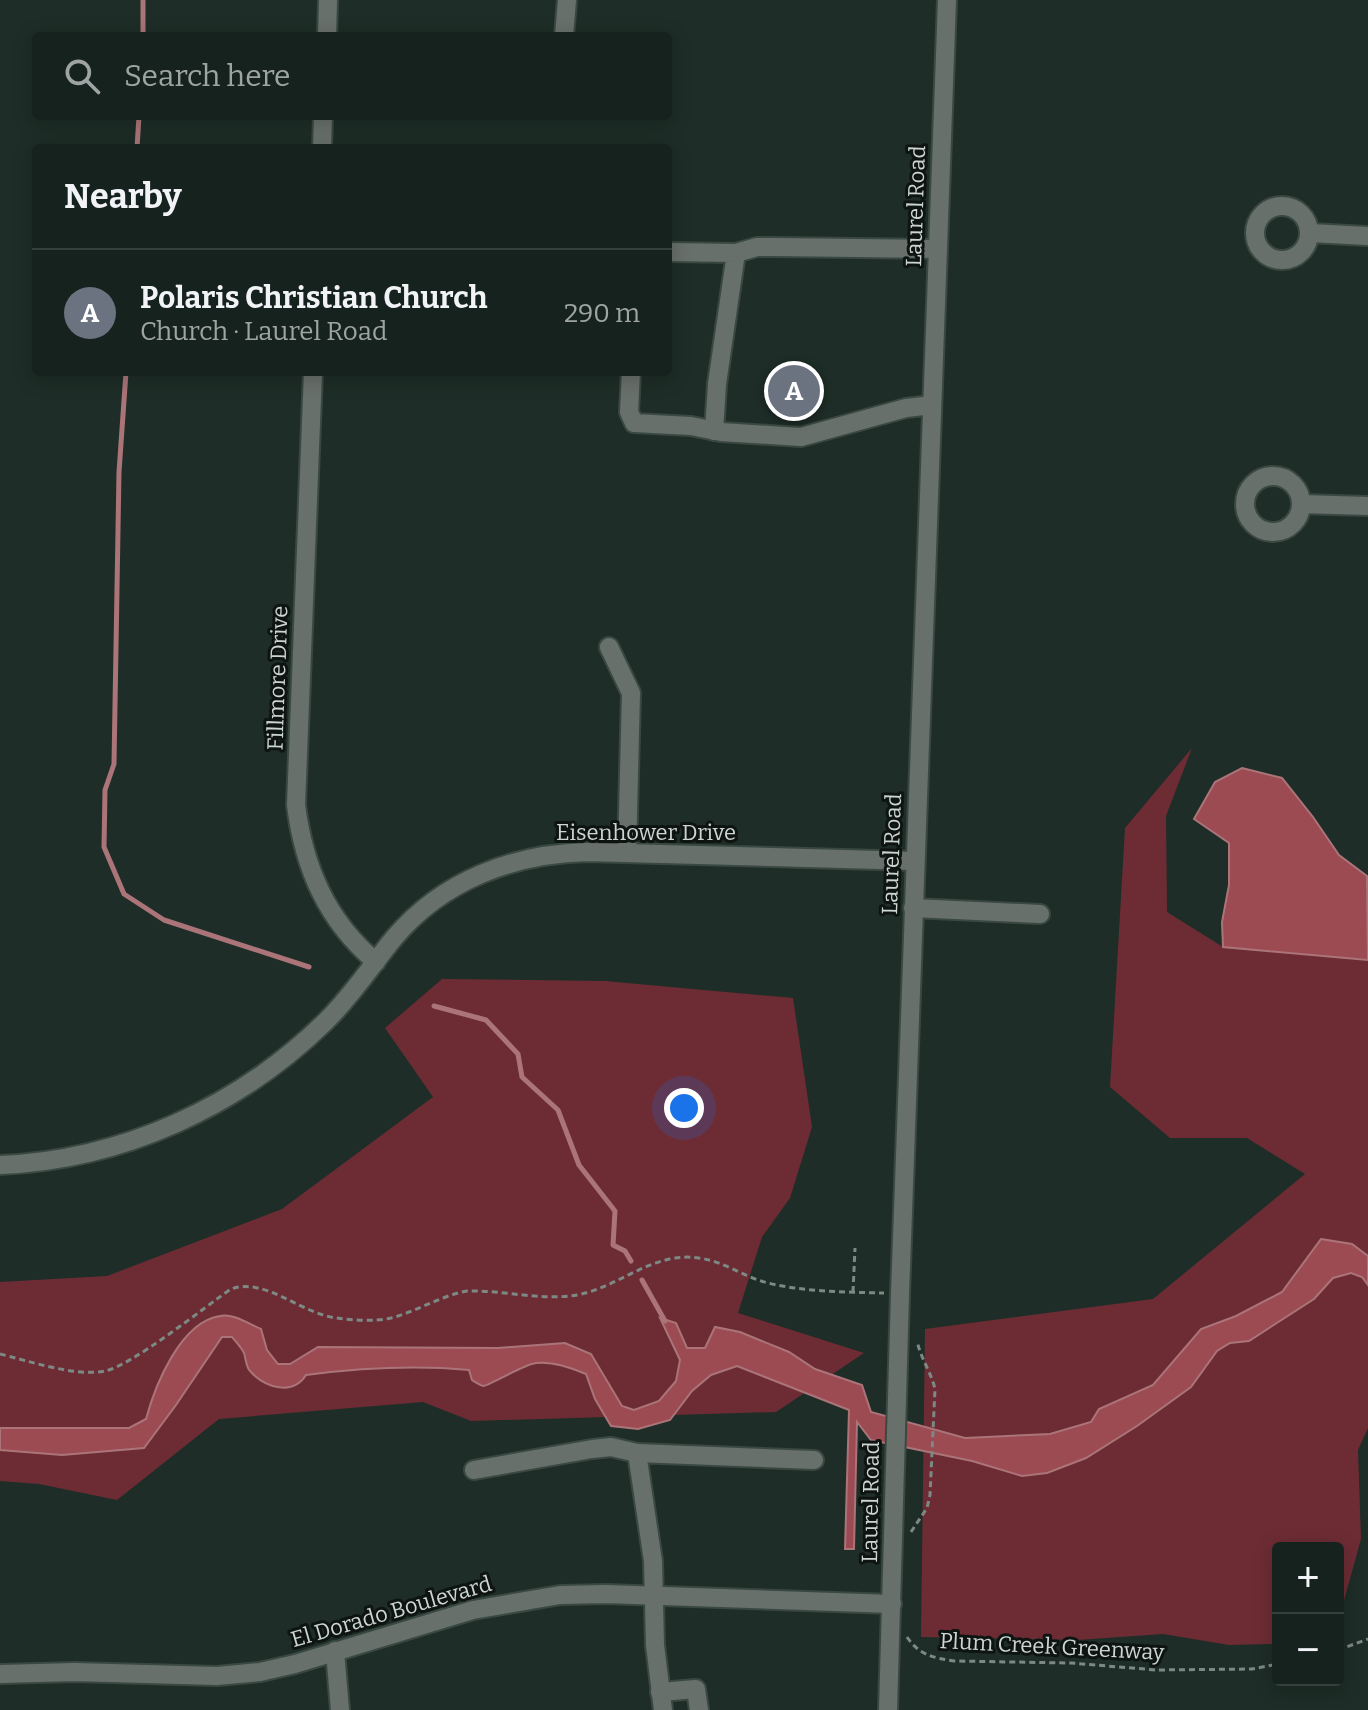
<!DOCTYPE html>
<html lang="en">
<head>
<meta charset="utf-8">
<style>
  :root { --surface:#16221d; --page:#232f2a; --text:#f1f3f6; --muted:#9ea4a4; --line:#353f3b; --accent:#f49aa1 }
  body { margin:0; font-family:Bitter,serif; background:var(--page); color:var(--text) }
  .controls { position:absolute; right:24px; bottom:24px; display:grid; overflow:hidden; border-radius:8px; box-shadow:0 4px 20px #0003 }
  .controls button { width:72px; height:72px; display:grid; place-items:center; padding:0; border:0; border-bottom:2px solid var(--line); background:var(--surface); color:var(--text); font:40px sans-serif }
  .you { position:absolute; left:684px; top:1108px; width:28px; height:28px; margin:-20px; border:6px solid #fff; border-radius:50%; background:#1a73e8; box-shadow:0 0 0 12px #1a73e833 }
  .badge { display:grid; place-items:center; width:52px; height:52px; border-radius:50%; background:var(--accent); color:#fff; font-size:26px; font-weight:700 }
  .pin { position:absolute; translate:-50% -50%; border:4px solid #fff; box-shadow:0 2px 8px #0006 }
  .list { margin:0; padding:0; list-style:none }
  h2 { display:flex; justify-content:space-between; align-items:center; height:104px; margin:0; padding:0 32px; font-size:34px }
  h2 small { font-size:26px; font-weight:400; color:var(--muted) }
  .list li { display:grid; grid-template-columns:52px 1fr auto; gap:24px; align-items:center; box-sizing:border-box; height:128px; padding:0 32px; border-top:2px solid var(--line) }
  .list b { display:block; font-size:30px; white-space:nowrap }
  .list p { margin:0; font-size:26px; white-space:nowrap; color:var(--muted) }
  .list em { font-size:26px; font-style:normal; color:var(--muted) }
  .icon { flex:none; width:44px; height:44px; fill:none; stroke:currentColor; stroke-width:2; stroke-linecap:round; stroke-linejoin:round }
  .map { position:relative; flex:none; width:1368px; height:1710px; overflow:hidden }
  .search { position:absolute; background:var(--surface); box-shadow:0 4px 20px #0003; left:32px; top:32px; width:640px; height:88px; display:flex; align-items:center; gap:20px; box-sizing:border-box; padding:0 28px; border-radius:8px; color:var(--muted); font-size:30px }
  .panel { position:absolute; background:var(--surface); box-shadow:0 4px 20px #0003; left:32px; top:144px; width:640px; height:232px; border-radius:8px }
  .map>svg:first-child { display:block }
  .green { fill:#6d2c34 }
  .water { fill:#9c4b53; stroke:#aa7479; stroke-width:2 }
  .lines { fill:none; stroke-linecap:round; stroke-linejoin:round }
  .stream { stroke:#aa7479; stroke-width:5 }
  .minor-casing { stroke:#3a4842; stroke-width:22 }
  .path { stroke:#7d8984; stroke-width:3; stroke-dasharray:6 4; stroke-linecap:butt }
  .minor { stroke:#68706c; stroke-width:18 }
  .labels { text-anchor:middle; stroke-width:6; stroke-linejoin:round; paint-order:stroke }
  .street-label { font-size:22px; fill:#ccd5d1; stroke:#0d1411 }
</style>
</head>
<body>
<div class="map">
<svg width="1368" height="1710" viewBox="0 0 1368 1710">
  <rect width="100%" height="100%" fill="#1e2d27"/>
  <g class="green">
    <polygon points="1192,748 1166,816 1167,912 1223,947 1368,960 1368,1428 1358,1450 1361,1539 1338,1622 1338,1548 1278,1548 1278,1644 1229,1645 1163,1634 1077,1640 921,1637 925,1329 1153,1299 1305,1174 1247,1138 1170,1138 1110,1087 1125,828"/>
    <polygon points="442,979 605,981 793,998 812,1127 790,1198 762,1237 738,1313 864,1353 776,1412 471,1421 423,1402 219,1419 117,1500 39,1484 0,1481 0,1282 107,1276 282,1209 433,1097 385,1028"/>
  </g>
  <g class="water">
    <polygon points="1242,768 1282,778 1313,817 1339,855 1367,876 1368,960 1223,947 1222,922 1229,885 1229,843 1194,819 1215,782"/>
    <path d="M1321,1239L1352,1244L1368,1256V1285L1362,1277L1351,1273L1333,1278L1314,1299L1249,1341L1230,1343L1217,1351L1191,1387L1137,1426L1086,1458L1047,1473L1022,1476L972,1461L871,1440L857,1422L854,1549H845L849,1410L737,1366L711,1375L692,1391L670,1420L638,1429L611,1426L595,1399L586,1374C571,1368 553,1361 536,1363C522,1365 487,1387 483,1386C482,1386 473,1381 472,1380L469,1370C415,1365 360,1368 306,1375C293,1396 265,1388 250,1371C246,1367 246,1359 244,1353C241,1347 236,1342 232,1337H222L176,1405L144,1448L62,1455L0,1450V1428H129L146,1419C155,1386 180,1322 220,1316C233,1313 249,1324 261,1329L267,1350L278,1364H290L318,1347L498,1348L565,1343L591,1354L622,1406L634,1410L659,1401L676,1381L680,1360L660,1318L676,1323L687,1348H705L715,1327L740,1332L789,1352L815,1369L862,1385L871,1412L965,1438L1050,1434L1091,1422L1099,1409L1153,1385L1201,1329L1236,1316L1282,1292Z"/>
  </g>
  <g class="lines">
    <g class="stream">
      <polyline points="143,0 143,36"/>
      <polyline points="137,148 139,116"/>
      <polyline points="126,372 119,472 114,764 105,790 104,847 124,894 164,920 309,967"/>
      <polyline points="434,1006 486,1020 518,1054 522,1077 558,1110 579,1165 615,1211 613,1245 625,1251 631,1261"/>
      <polyline points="642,1280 665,1321"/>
    </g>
    <g class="minor-casing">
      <g id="minor">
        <polyline points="327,36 328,0"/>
        <polyline points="564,36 567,0"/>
        <polyline points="322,148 323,116"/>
        <circle cx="1282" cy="233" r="27"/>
        <polyline points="1310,233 1368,236"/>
        <polyline points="668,252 736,253 717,384 714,431"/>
        <polyline points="736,253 757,247 774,247 938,249"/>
        <path d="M313,372L296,805C304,868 327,921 376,962"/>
        <polyline points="631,372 629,412 634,423 691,426 721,432 801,437 906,408 932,405"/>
        <circle cx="1273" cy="504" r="28"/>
        <polyline points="1301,504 1368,506"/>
        <polyline points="609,647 631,693 627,853"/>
        <polyline points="913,908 1040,914"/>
        <path d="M0,1165C122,1160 238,1107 325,1022C352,996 371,966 394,938C443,880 513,854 587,852L915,861"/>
        <polyline points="474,1470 592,1449 611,1447 637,1453"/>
        <polyline points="335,1651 340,1710"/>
        <polyline points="0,1674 75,1672 217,1676 260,1672 295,1664 473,1610 560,1595 606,1594 892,1604"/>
        <polyline points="660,1692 696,1689 699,1710"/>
        <polyline points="663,1710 655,1645 653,1561 637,1453 814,1460"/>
        <polyline points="888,1710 900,1294 947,0"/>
      </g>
    </g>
    <g class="path">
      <polyline points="853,1292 855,1248"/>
      <path d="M0,1354C29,1361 75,1377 105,1371C133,1365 203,1308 231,1289C265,1277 300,1313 336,1318C353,1320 374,1322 391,1318C418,1311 440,1296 467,1291C503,1290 542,1301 577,1295C620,1287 653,1251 699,1258C723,1261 744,1277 768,1283C805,1292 845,1292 884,1293"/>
      <path d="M911,1532L927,1508L930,1495L935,1389C931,1372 921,1359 917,1341"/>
      <path d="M907,1637C919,1655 934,1658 954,1661L1071,1663L1156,1670L1252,1669L1278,1664"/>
      <polyline points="1338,1650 1368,1639"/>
    </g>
    <use href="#minor" class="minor"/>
  </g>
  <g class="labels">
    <g class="street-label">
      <text transform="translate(915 206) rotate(-88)" y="8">Laurel Road</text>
      <text transform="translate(277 678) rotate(-88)" y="8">Fillmore Drive</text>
      <text x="646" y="840">Eisenhower Drive</text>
      <text transform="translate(891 854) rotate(-88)" y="8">Laurel Road</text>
      <text transform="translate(870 1502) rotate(-89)" y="8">Laurel Road</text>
      <text transform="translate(391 1611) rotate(-16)" y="8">El Dorado Boulevard</text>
      <text transform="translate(1052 1646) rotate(3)" y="8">Plum Creek Greenway</text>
    </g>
  </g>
</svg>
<div class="controls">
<button>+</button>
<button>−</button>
</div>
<div class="you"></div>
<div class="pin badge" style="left:794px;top:391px;background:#6b7280">A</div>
<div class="search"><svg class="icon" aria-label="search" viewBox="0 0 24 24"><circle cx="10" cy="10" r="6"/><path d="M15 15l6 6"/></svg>Search here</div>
<section class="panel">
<h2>Nearby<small></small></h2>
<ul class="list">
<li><span class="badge" style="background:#6b7280">A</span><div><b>Polaris Christian Church</b><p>Church · Laurel Road</p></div><em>290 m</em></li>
</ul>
</section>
</div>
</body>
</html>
